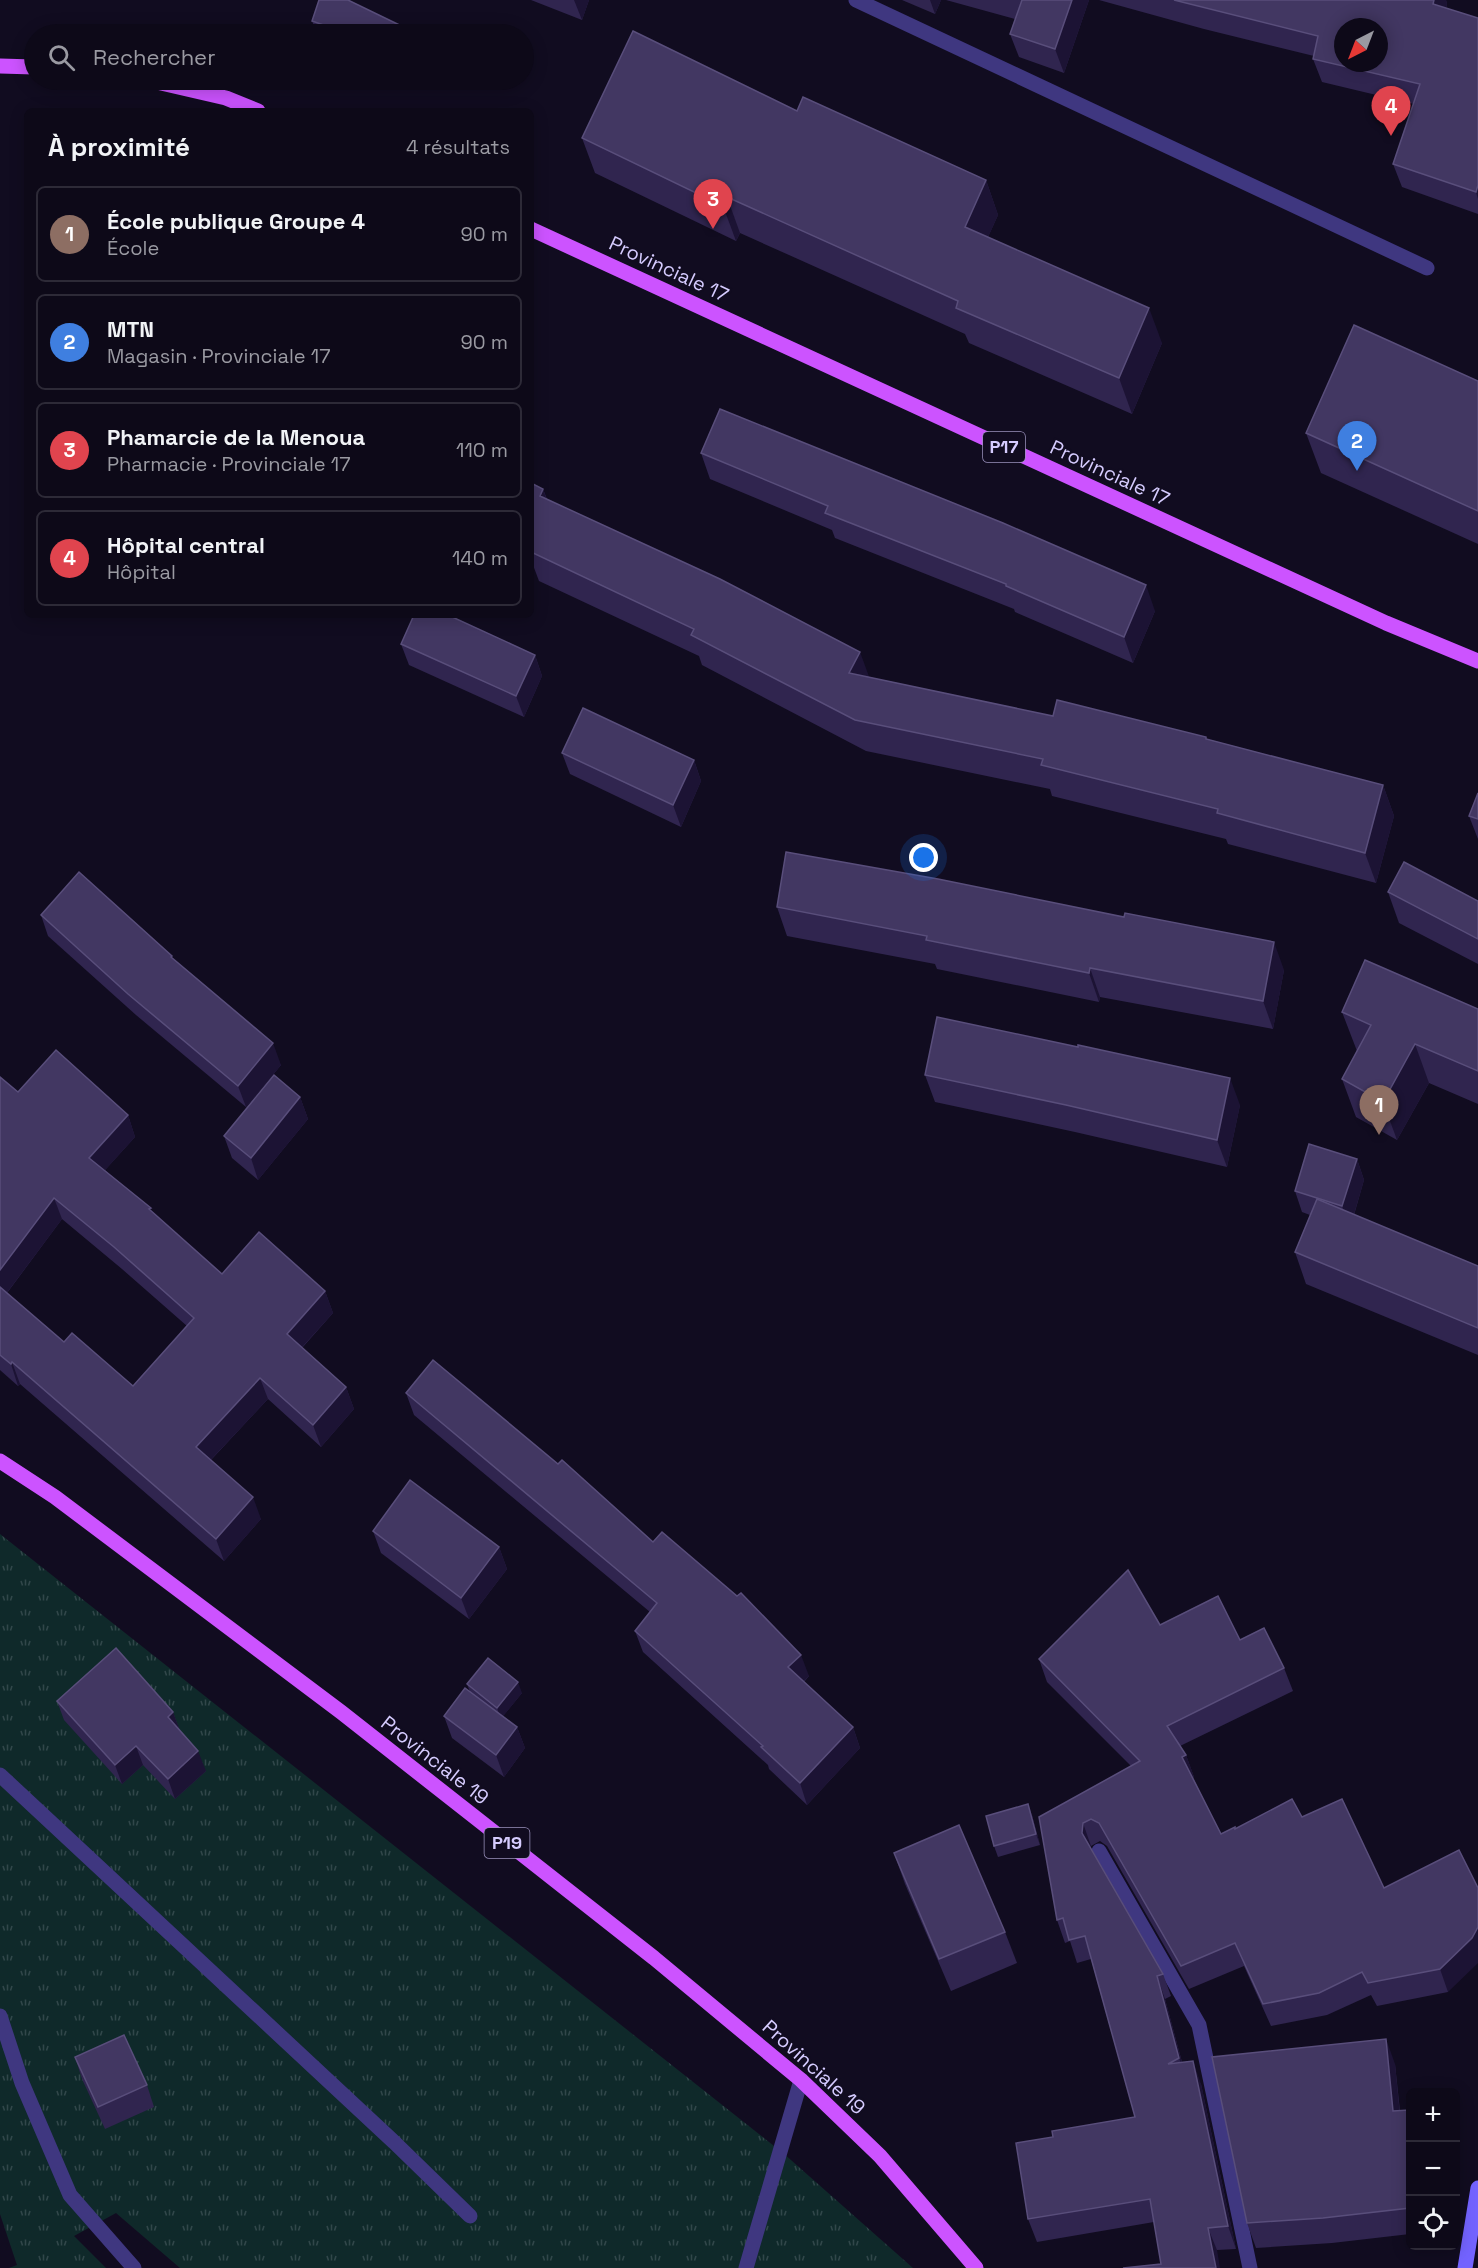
<!DOCTYPE html>
<html lang="fr">
<head>
<meta charset="utf-8">
<style>
  :root { --surface:#0d0918; --page:#1b1725; --text:#f1f3f6; --muted:#9a9aa2; --line:#2d2a37; --accent:#00cbf7 }
  body { margin:0; font-family:"Space Grotesk",sans-serif; background:var(--page); color:var(--text) }
  .controls { position:absolute; right:18px; bottom:18px; display:grid; overflow:hidden; border-radius:9px; box-shadow:0 3px 15px #0003 }
  .controls button { width:54px; height:54px; display:grid; place-items:center; padding:0; border:0; border-bottom:2px solid var(--line); background:var(--surface); color:var(--text); font:30px sans-serif }
  .compass { position:absolute; left:1334px; top:18px; width:54px; height:54px; border-radius:50%; background:var(--surface); box-shadow:0 3px 15px #0003; rotate:222deg }
  .you { position:absolute; left:924px; top:858px; width:21px; height:21px; margin:-15px; border:4px solid #fff; border-radius:50%; background:#1a73e8; box-shadow:0 0 0 9px #1a73e833 }
  .badge { display:grid; place-items:center; width:39px; height:39px; border-radius:50%; background:var(--accent); color:#fff; font-size:20px; font-weight:700 }
  .pin { position:absolute; translate:-50% -50px; filter:drop-shadow(0 2px 3px #0008) }
  .pin::after { content:''; position:absolute; top:32px; width:21px; height:18px; background:inherit; clip-path:polygon(0 0,100% 0,50% 100%) }
  .list { margin:0; padding:0; list-style:none }
  h2 { display:flex; justify-content:space-between; align-items:center; height:78px; margin:0; padding:0 24px; font-size:26px }
  h2 small { font-size:20px; font-weight:400; color:var(--muted) }
  .list li { display:grid; grid-template-columns:39px 1fr auto; gap:18px; align-items:center; box-sizing:border-box; height:96px; margin:0 12px 12px; padding:0 12px; border:2px solid var(--line); border-radius:9px }
  .list b { display:block; font-size:22px; white-space:nowrap }
  .list p { margin:0; font-size:20px; white-space:nowrap; color:var(--muted) }
  .list em { font-size:20px; font-style:normal; color:var(--muted) }
  .icon { flex:none; width:33px; height:33px; fill:none; stroke:currentColor; stroke-width:2; stroke-linecap:round; stroke-linejoin:round }
  .map { position:relative; flex:none; width:1478px; height:2268px; overflow:hidden }
  .search { position:absolute; background:var(--surface); box-shadow:0 3px 15px #0003; left:24px; top:24px; width:510px; height:66px; display:flex; align-items:center; gap:15px; box-sizing:border-box; padding:0 21px; border-radius:33px; color:var(--muted); font-size:22px }
  .panel { position:absolute; background:var(--surface); box-shadow:0 3px 15px #0003; left:24px; top:108px; width:510px; height:510px; border-radius:9px }
  .map>svg:first-child { display:block }
  .grass { fill:url(#grass-tufts) }
  .lines { fill:none; stroke-linecap:round; stroke-linejoin:round }
  .street { stroke:#3f3780; stroke-width:15 }
  .secondary { stroke:#7363ff; stroke-width:15 }
  .primary { stroke:#cc53ff; stroke-width:15 }
  .wall { fill:#30254f; fill-rule:evenodd }
  .shaded-wall { fill:#1c1334 }
  .building { fill:#423762; stroke:#594e7b; stroke-width:1.5; fill-rule:evenodd }
  .labels { text-anchor:middle; stroke-width:4.5; stroke-linejoin:round; paint-order:stroke }
  .shield { fill:#110c20; stroke:#9b92bc; stroke-width:1.5 }
  .shield-label { font-size:18px; font-weight:bold; fill:#d6ccff }
  .street-label { font-size:20px; fill:#d6ccff; stroke:#110c20 }
</style>
</head>
<body>
<div class="map">
<svg width="1478" height="2268" viewBox="0 0 1478 2268">
  <defs>
    <pattern id="grass-tufts" width="24" height="20" patternUnits="userSpaceOnUse" patternTransform="scale(1.5)"><rect width="24" height="20" fill="#0f292a"/><path d="M3 7l-1-3M5 7V3M7 7l1-3M15 17l-1-3M17 17v-4M19 17l1-3" fill="none" stroke="#31474a"/></pattern>
  </defs>
  <rect width="100%" height="100%" fill="#110c20"/>
  <polygon class="grass" points="0,1534 783,2153 913,2268 180,2268 116,2213 74,2236 106,2268 9,2268 17,2265 0,2214"/>
  <g class="lines">
    <g class="street">
      <polyline points="856,0 1427,268"/>
      <polyline points="0,1775 394,2142 470,2216"/>
      <polyline points="1099,1851 1199,2025 1250,2268"/>
      <polyline points="0,2016 22,2083 70,2195 134,2268"/>
      <polyline points="746,2268 801,2080"/>
    </g>
    <polyline class="secondary" points="1465,2268 1478,2188"/>
    <g class="primary">
      <polyline points="0,66 34,67"/>
      <polyline points="148,80 226,98 258,111"/>
      <polyline points="531,229 1386,623 1478,661"/>
      <polyline points="0,1461 55,1497 341,1712 654,1958 801,2080 880,2156 976,2268"/>
    </g>
  </g>
  <g class="wall">
    <polygon points="531,0 589,0 582,20"/>
    <polygon points="902,0 941,0 935,14"/>
    <polygon points="946,0 1089,0 1064,73 1019,57 1010,34 1015,19"/>
    <polygon points="1099,0 1446,0 1447,4 1446,8 1478,18 1478,214 1402,187 1393,164 1414,104 1322,82 1313,59 1314,56 1204,29"/>
    <polygon points="312,21 418,34 317,34"/>
    <polygon points="797,111 986,180 998,215 988,237 1162,343 1132,414 969,343 965,334 740,233 736,241 595,173 582,138"/>
    <polygon points="1478,381 1478,544 1321,473 1306,433"/>
    <polygon points="701,453 1155,611 1133,663 1015,612 1014,609 835,538 832,530 710,479"/>
    <polygon points="531,483 543,489 547,499 869,677 1053,716 1207,739 1383,785 1394,816 1376,883 1228,844 1226,839 1052,796 1050,789 866,751 702,665 699,656 539,581 533,565 531,564"/>
    <polygon points="401,644 535,655 542,676 524,717 409,665"/>
    <polygon points="562,753 694,760 701,781 681,827 570,774"/>
    <polygon points="1478,793 1478,839 1469,816"/>
    <polygon points="1388,892 1478,901 1478,964 1399,923"/>
    <polygon points="777,907 1284,970 1273,1029 1100,997 1099,1002 937,969 935,964 787,936"/>
    <polygon points="41,915 173,959 281,1065 246,1107 136,1015 48,936"/>
    <polygon points="1478,1009 1478,1104 1429,1083 1397,1140 1356,1117 1342,1079 1357,1051 1342,1012"/>
    <polygon points="1078,1047 1240,1105 1227,1167 1075,1132 935,1102 925,1075"/>
    <path d="M0,1077L18,1092L128,1115L135,1137L105,1170L222,1274L325,1291L333,1313L302,1348L346,1387L354,1409L321,1447L268,1399L211,1460L261,1519L224,1561L20,1384L18,1386L0,1370ZM62,1219L122,1269L187,1326L133,1386L64,1342L7,1293Z"/>
    <polygon points="300,1097 308,1119 258,1180 232,1158 224,1136"/>
    <polygon points="1357,1159 1364,1180 1354,1215 1478,1266 1478,1355 1306,1284 1295,1252 1310,1215 1302,1212 1295,1191"/>
    <polygon points="406,1393 558,1464 653,1542 809,1676 804,1682 853,1727 860,1748 807,1805 769,1769 768,1765 643,1652 635,1631 650,1612 414,1415"/>
    <polygon points="373,1531 499,1547 507,1569 469,1619 381,1553"/>
    <polygon points="1160,1625 1240,1640 1284,1668 1293,1691 1180,1746 1186,1755 1194,1777 1193,1778 1221,1834 1235,1829 1302,1817 1384,1888 1459,1850 1448,1992 1377,2006 1371,1995 1327,2015 1271,2026 1244,1966 1189,1989 1107,1846 1100,1841 1091,1846 1091,1848 1163,1974 1171,1996 1165,1999 1182,2062 1201,2084 1236,2249 1217,2250 1161,2264 1154,2222 1037,2242 1028,2219 1053,2137 1135,2117 1091,1959 1077,1963 1070,1941 1065,1943 1057,1920 1039,1817 1131,1766 1047,1682 1039,1659"/>
    <polygon points="467,1684 522,1693 503,1716 517,1727 525,1748 504,1777 452,1738 444,1716 470,1692"/>
    <polygon points="57,1701 173,1712 180,1731 206,1771 175,1799 143,1765 122,1784 64,1720"/>
    <polygon points="1032,1815 1040,1845 998,1857 994,1846"/>
    <polygon points="894,1853 1005,1932 1017,1963 951,1991 905,1884"/>
    <polygon points="75,2057 147,2085 154,2107 105,2129 82,2079"/>
    <polygon points="1395,2064 1400,2111 1410,2115 1410,2234 1332,2243 1256,2248 1247,2223"/>
  </g>
  <g class="shaded-wall">
    <polygon points="574,0 589,0 582,20"/>
    <polygon points="930,0 941,0 935,14"/>
    <polygon points="1072,0 1089,0 1064,73 1055,49"/>
    <polygon points="1434,0 1446,0 1447,4 1442,28 1433,4"/>
    <polygon points="986,180 998,215 977,262 965,227"/>
    <polygon points="1478,185 1478,199 1476,192"/>
    <polygon points="727,197 740,233 736,241 723,206"/>
    <polygon points="1149,308 1162,343 1132,414 1119,378"/>
    <polygon points="543,489 554,519 540,496"/>
    <polygon points="1146,585 1155,611 1133,663 1124,637"/>
    <polygon points="860,652 871,682 849,673"/>
    <polygon points="535,655 542,676 524,717 516,696"/>
    <polygon points="694,760 701,781 681,827 673,805"/>
    <polygon points="1383,785 1394,816 1376,883 1365,853"/>
    <polygon points="1274,942 1284,970 1273,1029 1263,1001"/>
    <polygon points="1090,968 1100,997 1099,1002 1089,973"/>
    <polygon points="273,1043 281,1065 246,1107 238,1086"/>
    <polygon points="1415,1044 1429,1083 1397,1140 1383,1102"/>
    <polygon points="1230,1078 1240,1105 1227,1167 1217,1140"/>
    <polygon points="300,1097 308,1119 258,1180 251,1158"/>
    <polygon points="128,1115 135,1137 97,1179 89,1158"/>
    <polygon points="1357,1159 1364,1180 1350,1228 1342,1206"/>
    <polygon points="54,1198 62,1219 0,1302 0,1270"/>
    <polygon points="325,1291 333,1313 294,1356 287,1334"/>
    <polygon points="12,1362 20,1384 18,1386 11,1364"/>
    <polygon points="260,1378 268,1399 203,1468 196,1447"/>
    <polygon points="346,1387 354,1409 321,1447 313,1425"/>
    <polygon points="253,1497 261,1519 224,1561 216,1539"/>
    <polygon points="499,1547 507,1569 469,1619 461,1598"/>
    <polygon points="801,1655 809,1676 796,1689 788,1667"/>
    <polygon points="518,1682 522,1693 501,1719 497,1708"/>
    <polygon points="173,1712 180,1731 168,1717"/>
    <polygon points="517,1727 525,1748 504,1777 496,1755"/>
    <polygon points="853,1727 860,1748 807,1805 800,1783"/>
    <polygon points="136,1746 143,1765 122,1784 115,1765"/>
    <polygon points="198,1751 206,1771 175,1799 168,1779"/>
    <polygon points="1186,1755 1194,1777 1191,1779 1182,1757"/>
    <polygon points="1028,1804 1032,1815 1040,1845 1036,1834"/>
    <polygon points="1083,1823 1091,1846 1091,1856 1082,1833"/>
    <polygon points="1478,1927 1478,1963 1448,1992 1440,1969"/>
    <polygon points="1157,1976 1165,1999 1187,2081 1179,2058"/>
    <polygon points="1386,2039 1395,2064 1402,2136 1393,2111"/>
    <polygon points="1193,2061 1201,2084 1236,2249 1228,2226"/>
    <polygon points="1208,2228 1217,2250 1220,2268 1216,2268"/>
  </g>
  <g class="building">
    <polygon points="319,0 348,0 418,34 349,34 312,21"/>
    <polygon points="1022,0 1072,0 1055,49 1010,34"/>
    <path d="M1174,0H1434L1433,4L1478,18V185L1476,192L1393,164L1420,84L1313,59L1318,36ZM1343,27H1379V63H1343Z"/>
    <polygon points="633,31 797,111 803,97 986,180 965,227 1149,308 1119,378 956,308 958,301 727,197 723,206 582,138"/>
    <polygon points="1354,325 1478,381 1478,511 1306,433"/>
    <polygon points="720,409 1003,523 1146,585 1124,637 1006,586 1006,584 825,513 828,506 701,453"/>
    <polygon points="531,483 543,489 540,496 720,579 860,652 849,673 1053,716 1057,700 1206,737 1206,739 1383,785 1365,853 1217,813 1218,809 1041,765 1043,759 855,720 691,635 694,629 531,552 531,545 533,540 531,539"/>
    <polygon points="414,615 448,615 535,655 516,696 401,644"/>
    <polygon points="583,708 694,760 673,805 562,753"/>
    <polygon points="1478,793 1478,819 1469,816"/>
    <polygon points="786,852 938,879 1124,917 1125,913 1274,942 1263,1001 1090,968 1089,973 926,940 927,936 777,907"/>
    <polygon points="1404,862 1478,901 1478,939 1388,892"/>
    <polygon points="79,872 172,956 171,957 273,1043 238,1086 128,994 41,915"/>
    <polygon points="1365,960 1478,1009 1478,1071 1415,1044 1383,1102 1342,1079 1371,1025 1342,1012"/>
    <polygon points="937,1017 1078,1047 1078,1045 1230,1078 1217,1140 1066,1105 925,1075"/>
    <polygon points="56,1050 128,1115 89,1158 151,1208 149,1209 222,1274 259,1232 325,1291 287,1334 346,1387 313,1425 260,1378 196,1447 253,1497 216,1539 12,1362 11,1364 0,1355 0,1287 64,1342 72,1333 133,1386 194,1318 114,1247 54,1198 0,1270 0,1077 18,1092"/>
    <polygon points="274,1075 300,1097 251,1158 224,1136"/>
    <polygon points="1309,1144 1357,1159 1342,1206 1295,1191"/>
    <polygon points="1317,1199 1478,1266 1478,1328 1295,1252"/>
    <polygon points="433,1360 558,1464 562,1460 653,1542 662,1532 737,1596 741,1593 801,1655 788,1667 853,1727 800,1783 761,1747 763,1746 635,1631 657,1603 406,1393"/>
    <polygon points="410,1480 499,1547 461,1598 373,1531"/>
    <polygon points="1128,1570 1160,1625 1218,1596 1240,1640 1264,1628 1284,1668 1167,1726 1186,1755 1182,1757 1221,1834 1235,1827 1235,1829 1292,1799 1302,1817 1342,1799 1384,1888 1459,1850 1478,1888 1478,1927 1472,1938 1440,1969 1368,1983 1362,1972 1319,1993 1263,2004 1235,1943 1181,1966 1099,1823 1091,1819 1083,1823 1082,1833 1163,1974 1157,1976 1179,2058 1168,2064 1193,2061 1228,2226 1208,2228 1216,2268 1123,2268 1161,2264 1150,2199 1028,2219 1016,2143 1053,2137 1052,2131 1135,2117 1085,1936 1069,1940 1063,1918 1057,1920 1039,1817 1140,1761 1039,1659"/>
    <polygon points="116,1648 173,1712 168,1717 198,1751 168,1779 136,1746 115,1765 57,1701"/>
    <polygon points="488,1658 518,1682 497,1708 467,1684"/>
    <polygon points="465,1688 517,1727 496,1755 444,1716"/>
    <polygon points="1028,1804 1036,1834 994,1846 986,1816"/>
    <polygon points="959,1825 1005,1932 939,1959 894,1853"/>
    <polygon points="124,2035 147,2085 98,2107 75,2057"/>
    <polygon points="1386,2039 1393,2111 1409,2110 1410,2126 1410,2208 1323,2218 1247,2223 1212,2057"/>
  </g>
  <g class="labels">
    <g class="shield">
      <rect x="983" y="432" width="42" height="30" rx="4.5"/>
      <rect x="484.5" y="1828" width="45" height="30" rx="4.5"/>
    </g>
    <g class="shield-label">
      <text x="1004" y="453">P17</text>
      <text x="507" y="1849">P19</text>
    </g>
    <g class="street-label">
      <text transform="translate(669 269) rotate(25)" y="7">Provinciale 17</text>
      <text transform="translate(1110 473) rotate(25)" y="7">Provinciale 17</text>
      <text transform="translate(435 1760) rotate(38)" y="7">Provinciale 19</text>
      <text transform="translate(814 2067) rotate(42)" y="7">Provinciale 19</text>
    </g>
  </g>
</svg>
<div class="controls">
<button>+</button>
<button>−</button>
<button><svg class="icon" aria-label="locate" viewBox="0 0 24 24"><circle cx="12" cy="12" r="6"/><path d="M12 2v4M12 18v4M2 12h4M18 12h4"/></svg></button>
</div>
<svg class="compass" viewBox="-18 -18 36 36"><path d="M0-13l5 13h-10z" fill="#e53935"/><path d="M0 13l5-13h-10z" fill="#9a9aa2"/></svg>
<div class="you"></div>
<div class="pin badge" style="left:1379px;top:1135px;background:#8d6e63">1</div>
<div class="pin badge" style="left:1357px;top:471px;background:#3f7fe0">2</div>
<div class="pin badge" style="left:713px;top:229px;background:#e0444e">3</div>
<div class="pin badge" style="left:1391px;top:136px;background:#e0444e">4</div>
<div class="search"><svg class="icon" aria-label="search" viewBox="0 0 24 24"><circle cx="10" cy="10" r="6"/><path d="M15 15l6 6"/></svg>Rechercher</div>
<section class="panel">
<h2>À proximité<small>4 résultats</small></h2>
<ul class="list">
<li><span class="badge" style="background:#8d6e63">1</span><div><b>École publique Groupe 4</b><p>École</p></div><em>90 m</em></li>
<li><span class="badge" style="background:#3f7fe0">2</span><div><b>MTN</b><p>Magasin · Provinciale 17</p></div><em>90 m</em></li>
<li><span class="badge" style="background:#e0444e">3</span><div><b>Phamarcie de la Menoua</b><p>Pharmacie · Provinciale 17</p></div><em>110 m</em></li>
<li><span class="badge" style="background:#e0444e">4</span><div><b>Hôpital central</b><p>Hôpital</p></div><em>140 m</em></li>
</ul>
</section>
</div>
</body>
</html>
